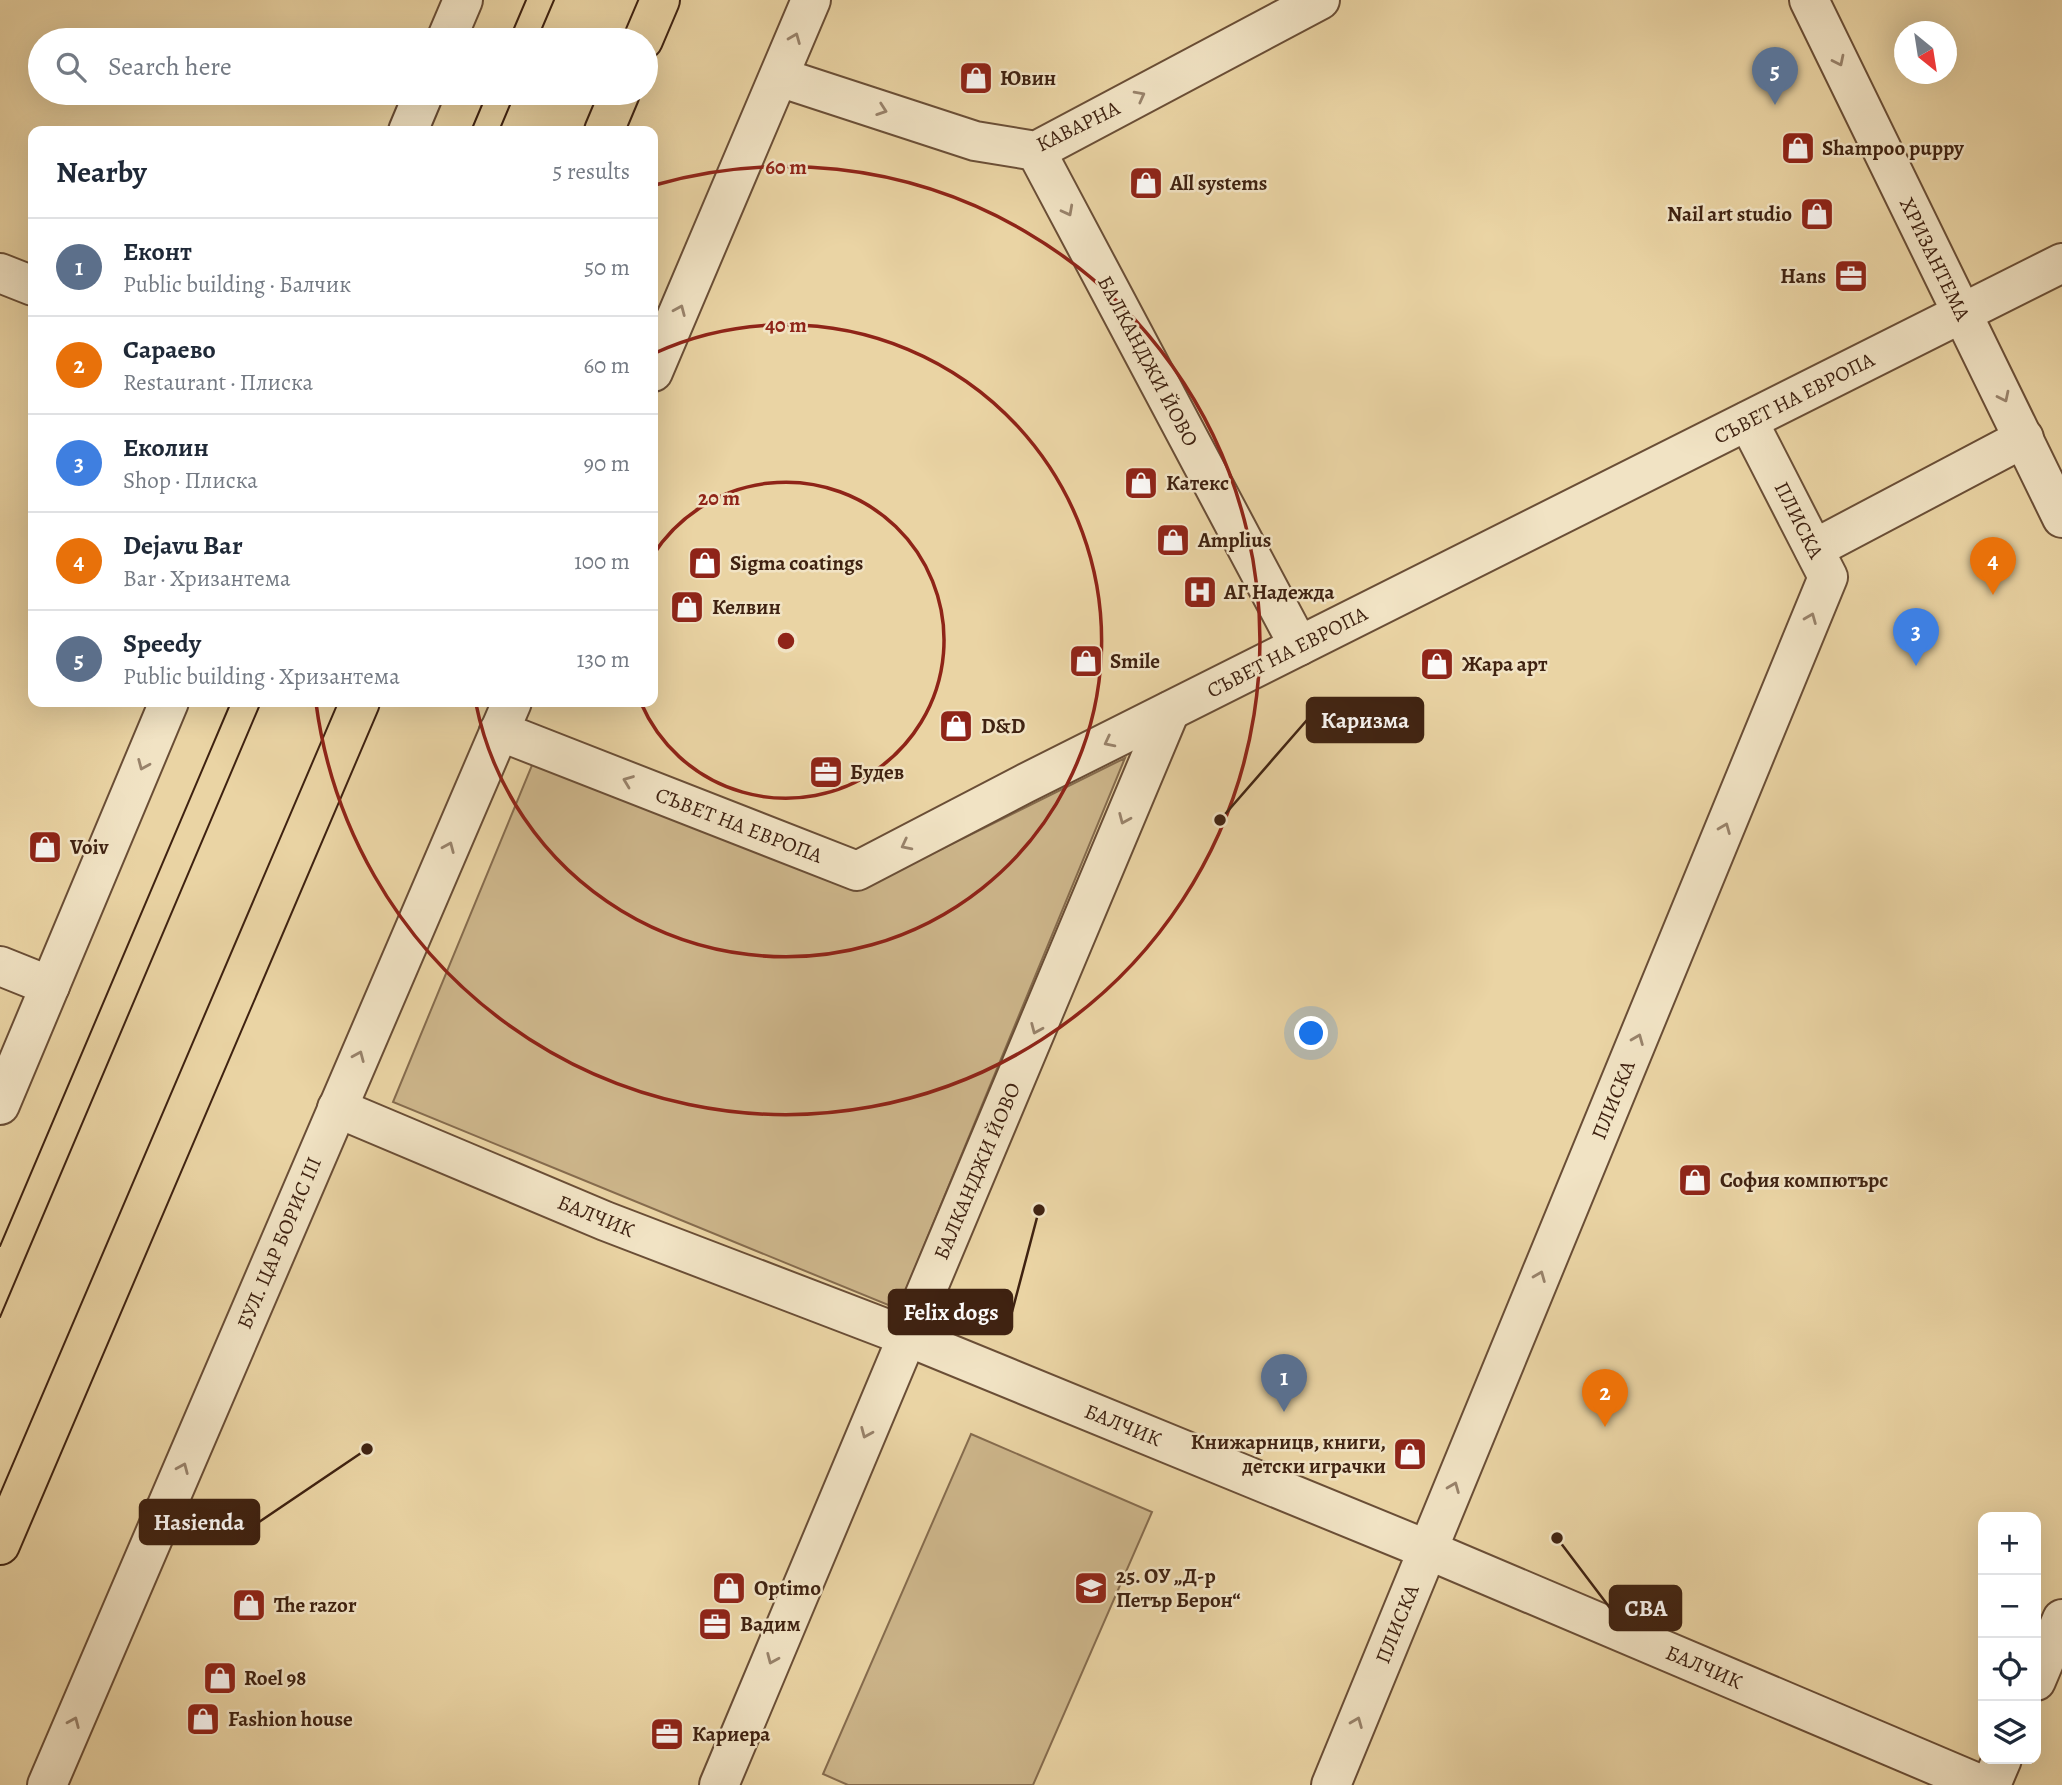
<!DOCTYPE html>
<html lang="en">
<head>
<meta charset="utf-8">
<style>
  :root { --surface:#fff; --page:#f2f2f3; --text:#1f2937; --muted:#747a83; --line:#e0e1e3; --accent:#8f2418 }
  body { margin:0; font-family:Alegreya,serif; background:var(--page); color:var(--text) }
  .controls { position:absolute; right:21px; bottom:21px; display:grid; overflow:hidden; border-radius:14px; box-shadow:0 7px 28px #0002 }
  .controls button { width:63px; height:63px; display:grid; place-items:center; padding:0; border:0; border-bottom:2px solid var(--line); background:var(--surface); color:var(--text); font:35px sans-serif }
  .compass { position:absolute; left:1894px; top:21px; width:63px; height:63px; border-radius:50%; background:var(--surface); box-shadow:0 7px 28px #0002; rotate:150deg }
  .you { position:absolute; left:1312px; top:1034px; width:24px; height:24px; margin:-18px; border:5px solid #fff; border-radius:50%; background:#1a73e8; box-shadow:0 0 0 10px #1a73e833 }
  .badge { display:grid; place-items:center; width:46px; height:46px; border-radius:50%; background:var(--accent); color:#fff; font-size:23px; font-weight:700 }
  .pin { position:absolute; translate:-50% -58px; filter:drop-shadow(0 2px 4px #0008) }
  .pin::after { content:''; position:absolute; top:37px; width:24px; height:21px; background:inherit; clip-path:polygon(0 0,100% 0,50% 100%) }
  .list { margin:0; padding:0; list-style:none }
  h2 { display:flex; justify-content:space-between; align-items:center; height:91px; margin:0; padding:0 28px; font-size:30px }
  h2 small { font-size:23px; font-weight:400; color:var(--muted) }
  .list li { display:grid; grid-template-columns:46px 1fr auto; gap:21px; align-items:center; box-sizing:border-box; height:98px; padding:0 28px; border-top:2px solid var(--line) }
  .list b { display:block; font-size:26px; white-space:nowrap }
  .list p { margin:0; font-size:23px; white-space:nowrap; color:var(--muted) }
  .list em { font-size:23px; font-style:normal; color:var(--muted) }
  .icon { flex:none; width:38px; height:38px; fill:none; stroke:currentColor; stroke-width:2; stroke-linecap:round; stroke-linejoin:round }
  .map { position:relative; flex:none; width:2062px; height:1785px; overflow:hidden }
  .search { position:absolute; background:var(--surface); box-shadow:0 7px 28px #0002; left:28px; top:28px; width:630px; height:77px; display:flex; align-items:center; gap:18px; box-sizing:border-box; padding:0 24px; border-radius:38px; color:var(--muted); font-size:26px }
  .panel { position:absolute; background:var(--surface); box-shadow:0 7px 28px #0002; left:28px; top:126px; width:630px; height:581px; border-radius:14px }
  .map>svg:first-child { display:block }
  .green { fill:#cdb68b; stroke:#866c4e; stroke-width:2 }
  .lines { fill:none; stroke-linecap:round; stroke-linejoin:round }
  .minor-casing { stroke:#6a4e36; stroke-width:42 }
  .primary-casing { stroke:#3f2211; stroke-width:42 }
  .minor { stroke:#f1e3c4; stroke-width:38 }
  .primary { stroke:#ead4a4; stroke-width:38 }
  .tram { stroke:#3f2211; stroke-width:2 }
  .oneway { stroke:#98826a }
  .ring { fill:none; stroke:#8f2418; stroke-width:3.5 }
  .labels { text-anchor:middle; stroke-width:5; stroke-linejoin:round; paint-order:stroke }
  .poi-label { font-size:21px; font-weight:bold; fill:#3f2211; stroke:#f1e3c4; text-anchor:start }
  .street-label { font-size:21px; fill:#3f2211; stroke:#f1e3c4 }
  .centre { fill:#8f2418; stroke:#f1e3c4; stroke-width:3.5 }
  .ring-label { font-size:21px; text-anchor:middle; font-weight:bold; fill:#8f2418; stroke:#f1e3c4; stroke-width:5; stroke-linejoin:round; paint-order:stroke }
  .leader { fill:none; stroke:#3f2211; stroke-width:2.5 }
  .callout-dot { fill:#3f2211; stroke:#f1e3c4; stroke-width:2.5 }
  .callout { fill:#3f2211; stroke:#3f2211; stroke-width:2.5 }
  .callout-label { font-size:23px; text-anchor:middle; font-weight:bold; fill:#fff }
</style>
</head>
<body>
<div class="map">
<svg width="2062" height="1785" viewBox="0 0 2062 1785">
  <rect width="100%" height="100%" fill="#ead4a4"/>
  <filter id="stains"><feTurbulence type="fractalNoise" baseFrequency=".00286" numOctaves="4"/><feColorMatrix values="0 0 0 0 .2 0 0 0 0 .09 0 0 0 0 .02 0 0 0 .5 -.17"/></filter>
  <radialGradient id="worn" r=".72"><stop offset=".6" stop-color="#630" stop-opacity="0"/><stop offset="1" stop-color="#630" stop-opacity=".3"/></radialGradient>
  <g class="green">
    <polygon points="535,758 859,890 1125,758 898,1309 393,1102"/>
    <polygon points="971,1434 1152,1512 1033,1785 848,1785 823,1774"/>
  </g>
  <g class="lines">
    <g class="minor-casing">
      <g id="minor">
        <polyline points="1809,0 2062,518"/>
        <polyline points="446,40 463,0"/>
        <polyline points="779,77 975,141 1036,151 1320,0"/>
        <polyline points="408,131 424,93"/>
        <polyline points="1036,151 1299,646"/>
        <polyline points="0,273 33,286"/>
        <polyline points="653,372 811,0"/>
        <polyline points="1814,549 2024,438"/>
        <polyline points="499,731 857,871 1024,784 2062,263"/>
        <polyline points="0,966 50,986"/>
        <polyline points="0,1105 169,702"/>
        <polyline points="337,1108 605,1221 908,1337 1428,1550 1982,1785"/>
        <polyline points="2036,1681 2062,1619"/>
        <polyline points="47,1785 512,702"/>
        <polyline points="719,1785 1170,711"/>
        <polyline points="1331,1785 1828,577 1748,421"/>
        <polyline points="1991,1785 2002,1759"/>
      </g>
    </g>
    <g class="primary-casing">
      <g id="primary">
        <polyline points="643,40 660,0"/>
        <polyline points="604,131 620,93"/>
        <polyline points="0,1545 360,702"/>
      </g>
    </g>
    <use href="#minor" class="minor"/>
    <use href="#primary" class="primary"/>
    <g class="tram">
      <polyline points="509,40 526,0"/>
      <polyline points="537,40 554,0"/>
      <polyline points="471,131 487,93"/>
      <polyline points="499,131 515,93"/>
      <polyline points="0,1246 231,702"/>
      <polyline points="0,1317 261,702"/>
    </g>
  </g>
  <defs><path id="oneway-chevron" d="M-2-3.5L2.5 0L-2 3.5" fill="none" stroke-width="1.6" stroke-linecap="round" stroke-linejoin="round" transform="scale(1.75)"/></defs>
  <g class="oneway">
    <use href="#oneway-chevron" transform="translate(795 38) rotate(-68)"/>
    <use href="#oneway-chevron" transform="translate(1839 61) rotate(64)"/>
    <use href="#oneway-chevron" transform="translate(1140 96) rotate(-28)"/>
    <use href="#oneway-chevron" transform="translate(882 110) rotate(19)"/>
    <use href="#oneway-chevron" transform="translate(1068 211) rotate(62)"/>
    <use href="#oneway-chevron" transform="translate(680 310) rotate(-67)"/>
    <use href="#oneway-chevron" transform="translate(2004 397) rotate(64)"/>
    <use href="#oneway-chevron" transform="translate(1811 618) rotate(-68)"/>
    <use href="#oneway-chevron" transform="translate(1109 742) rotate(153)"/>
    <use href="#oneway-chevron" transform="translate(143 765) rotate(113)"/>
    <use href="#oneway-chevron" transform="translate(628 781) rotate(-159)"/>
    <use href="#oneway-chevron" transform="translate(1124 819) rotate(113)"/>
    <use href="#oneway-chevron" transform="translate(1725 828) rotate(-68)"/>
    <use href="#oneway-chevron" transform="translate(906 845) rotate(153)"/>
    <use href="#oneway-chevron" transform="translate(449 847) rotate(-67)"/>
    <use href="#oneway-chevron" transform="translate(1036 1029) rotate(113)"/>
    <use href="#oneway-chevron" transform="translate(1638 1039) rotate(-68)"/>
    <use href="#oneway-chevron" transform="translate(359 1056) rotate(-67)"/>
    <use href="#oneway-chevron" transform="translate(1540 1276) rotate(-68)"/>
    <use href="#oneway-chevron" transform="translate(866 1433) rotate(113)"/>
    <use href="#oneway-chevron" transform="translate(183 1468) rotate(-67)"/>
    <use href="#oneway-chevron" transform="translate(1454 1487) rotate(-68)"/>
    <use href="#oneway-chevron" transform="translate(772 1659) rotate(113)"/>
    <use href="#oneway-chevron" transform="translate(74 1722) rotate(-67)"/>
    <use href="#oneway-chevron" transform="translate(1357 1722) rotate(-68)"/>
  </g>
  <g class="ring">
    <path d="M653 555A158 158 0 1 1 641 703"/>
    <path d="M655 353A316 316 0 1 1 476 704"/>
    <path d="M655 185A474 474 0 1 1 316 703"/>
  </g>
  <defs>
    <g id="shop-square" transform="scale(1.75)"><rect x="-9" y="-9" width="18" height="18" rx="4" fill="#8f2418" stroke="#f1e3c4"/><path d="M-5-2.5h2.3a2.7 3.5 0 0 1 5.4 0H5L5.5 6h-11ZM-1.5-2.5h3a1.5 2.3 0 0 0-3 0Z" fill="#fff"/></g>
    <g id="office-square" transform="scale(1.75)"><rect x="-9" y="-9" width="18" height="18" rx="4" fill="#8f2418" stroke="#f1e3c4"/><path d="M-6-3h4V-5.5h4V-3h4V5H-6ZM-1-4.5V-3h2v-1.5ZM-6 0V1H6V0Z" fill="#fff"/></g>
    <g id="hospital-square" transform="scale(1.75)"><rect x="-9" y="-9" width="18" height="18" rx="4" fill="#8f2418" stroke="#f1e3c4"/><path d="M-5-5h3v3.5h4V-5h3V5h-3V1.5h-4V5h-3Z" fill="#fff"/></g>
    <g id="school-square" transform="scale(1.75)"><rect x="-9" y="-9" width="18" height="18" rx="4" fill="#8f2418" stroke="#f1e3c4"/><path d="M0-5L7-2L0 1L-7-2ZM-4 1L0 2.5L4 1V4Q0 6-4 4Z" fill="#fff"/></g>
  </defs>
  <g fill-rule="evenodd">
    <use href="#shop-square" x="976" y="78"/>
    <use href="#shop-square" x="1798" y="148"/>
    <use href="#shop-square" x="1146" y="183"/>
    <use href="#shop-square" x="1817" y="214"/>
    <use href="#office-square" x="1851" y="276"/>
    <use href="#shop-square" x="1141" y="483"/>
    <use href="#shop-square" x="1173" y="540"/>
    <use href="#shop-square" x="705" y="563"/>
    <use href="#hospital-square" x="1200" y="592"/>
    <use href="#shop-square" x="687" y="607"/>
    <use href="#shop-square" x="1086" y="661"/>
    <use href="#shop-square" x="1437" y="664"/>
    <use href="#shop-square" x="956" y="726"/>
    <use href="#office-square" x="826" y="772"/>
    <use href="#shop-square" x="45" y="847"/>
    <use href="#shop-square" x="1695" y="1180"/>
    <use href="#shop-square" x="1410" y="1454"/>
    <use href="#shop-square" x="729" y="1588"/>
    <use href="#school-square" x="1091" y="1588"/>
    <use href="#shop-square" x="249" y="1605"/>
    <use href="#office-square" x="715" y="1624"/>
    <use href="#shop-square" x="220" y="1678"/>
    <use href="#shop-square" x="203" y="1719"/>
    <use href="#office-square" x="667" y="1734"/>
  </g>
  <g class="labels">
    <g class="poi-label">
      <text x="1000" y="85">Ювин</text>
      <text x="1822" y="155">Shampoo puppy</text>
      <text x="1170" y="190">All systems</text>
      <text x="1792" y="221" text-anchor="end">Nail art studio</text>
      <text x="1826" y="283" text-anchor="end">Hans</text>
      <text x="1166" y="490">Катекс</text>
      <text x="1198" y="547">Amplius</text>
      <text x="730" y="570">Sigma coatings</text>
      <text x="1224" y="599">АГ Надежда</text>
      <text x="712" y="614">Келвин</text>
      <text x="1110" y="668">Smile</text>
      <text x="1462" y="671">Жара арт</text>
      <text x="981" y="733">D&amp;D</text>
      <text x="850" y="779">Будев</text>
      <text x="70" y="854">Voiv</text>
      <text x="1720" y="1187">София компютърс</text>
      <text x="1386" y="1449" text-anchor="end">Книжарницв, книги,<tspan x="1386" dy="24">детски играчки</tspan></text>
      <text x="1116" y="1583">25. ОУ „Д-р<tspan x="1116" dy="24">Петър Берон“</tspan></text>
      <text x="754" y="1595">Optimo</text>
      <text x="274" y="1612">The razor</text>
      <text x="740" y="1631">Вадим</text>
      <text x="244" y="1685">Roel 98</text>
      <text x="228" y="1726">Fashion house</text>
      <text x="692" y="1741">Кариера</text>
    </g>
    <g class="street-label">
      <text transform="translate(1078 126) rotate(-26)" y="7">КАВАРНА</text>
      <text transform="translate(1935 259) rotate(64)" y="7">ХРИЗАНТЕМА</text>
      <text transform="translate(1148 361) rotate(62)" y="7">БАЛКАНДЖИ ЙОВО</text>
      <text transform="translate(1794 398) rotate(-27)" y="7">СЪВЕТ НА ЕВРОПА</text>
      <text transform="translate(1799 520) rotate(63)" y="7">ПЛИСКА</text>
      <text transform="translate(1287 652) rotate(-27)" y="7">СЪВЕТ НА ЕВРОПА</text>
      <text transform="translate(739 825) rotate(21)" y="7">СЪВЕТ НА ЕВРОПА</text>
      <text transform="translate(1613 1100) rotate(-68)" y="7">ПЛИСКА</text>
      <text transform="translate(977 1171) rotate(-67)" y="7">БАЛКАНДЖИ ЙОВО</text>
      <text transform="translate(596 1216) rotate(22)" y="7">БАЛЧИК</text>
      <text transform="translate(279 1243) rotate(-67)" y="7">БУЛ. ЦАР БОРИС III</text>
      <text transform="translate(1123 1425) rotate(22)" y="7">БАЛЧИК</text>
      <text transform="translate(1397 1624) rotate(-68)" y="7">ПЛИСКА</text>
      <text transform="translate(1704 1667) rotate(23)" y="7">БАЛЧИК</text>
    </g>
  </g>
  <circle cx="786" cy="641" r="10" class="centre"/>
  <g class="ring-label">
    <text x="786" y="174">60 m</text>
    <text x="786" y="332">40 m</text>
    <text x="719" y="505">20 m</text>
  </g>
  <path class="leader" d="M1220 820L1307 720M1039 1210L1012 1312M367 1449L259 1522M1557 1538L1610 1608"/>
  <g class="callout-dot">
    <circle cx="1220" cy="820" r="7"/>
    <circle cx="1039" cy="1210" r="7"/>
    <circle cx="367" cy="1449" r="7"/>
    <circle cx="1557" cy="1538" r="7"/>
  </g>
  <g class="callout">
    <rect x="1307" y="698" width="116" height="44" rx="7"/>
    <rect x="889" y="1290" width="123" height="44" rx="7"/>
    <rect x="140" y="1500" width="119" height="44" rx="7"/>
    <rect x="1610" y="1586" width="71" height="44" rx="7"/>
  </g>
  <g class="callout-label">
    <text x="1365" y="728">Каризма</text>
    <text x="951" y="1320">Felix dogs</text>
    <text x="199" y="1530">Hasienda</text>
    <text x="1646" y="1616">CBA</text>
  </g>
  <rect width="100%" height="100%" filter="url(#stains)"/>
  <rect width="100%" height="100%" fill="url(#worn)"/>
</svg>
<div class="controls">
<button>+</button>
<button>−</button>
<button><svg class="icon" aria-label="locate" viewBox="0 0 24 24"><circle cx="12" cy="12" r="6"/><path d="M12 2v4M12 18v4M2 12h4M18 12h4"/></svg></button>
<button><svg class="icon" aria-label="layers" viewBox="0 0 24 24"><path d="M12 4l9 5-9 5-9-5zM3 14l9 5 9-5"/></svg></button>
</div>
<svg class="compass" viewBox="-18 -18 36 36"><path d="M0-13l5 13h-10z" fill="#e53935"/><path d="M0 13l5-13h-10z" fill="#747a83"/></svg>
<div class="you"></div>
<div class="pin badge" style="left:1284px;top:1412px;background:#5c6f8a">1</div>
<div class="pin badge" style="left:1605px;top:1427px;background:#e8710a">2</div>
<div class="pin badge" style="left:1916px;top:666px;background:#3f7fe0">3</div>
<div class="pin badge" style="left:1993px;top:595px;background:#e8710a">4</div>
<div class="pin badge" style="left:1775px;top:105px;background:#5c6f8a">5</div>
<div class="search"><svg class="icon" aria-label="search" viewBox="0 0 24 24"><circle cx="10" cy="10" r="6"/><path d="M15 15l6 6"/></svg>Search here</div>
<section class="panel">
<h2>Nearby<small>5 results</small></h2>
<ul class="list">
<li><span class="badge" style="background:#5c6f8a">1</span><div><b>Еконт</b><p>Public building · Балчик</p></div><em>50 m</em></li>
<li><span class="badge" style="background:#e8710a">2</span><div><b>Сараево</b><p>Restaurant · Плиска</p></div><em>60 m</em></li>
<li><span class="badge" style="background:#3f7fe0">3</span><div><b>Еколин</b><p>Shop · Плиска</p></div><em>90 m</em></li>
<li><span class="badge" style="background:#e8710a">4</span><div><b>Dejavu Bar</b><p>Bar · Хризантема</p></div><em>100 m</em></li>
<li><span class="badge" style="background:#5c6f8a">5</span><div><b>Speedy</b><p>Public building · Хризантема</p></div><em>130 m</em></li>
</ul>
</section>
</div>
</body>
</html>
